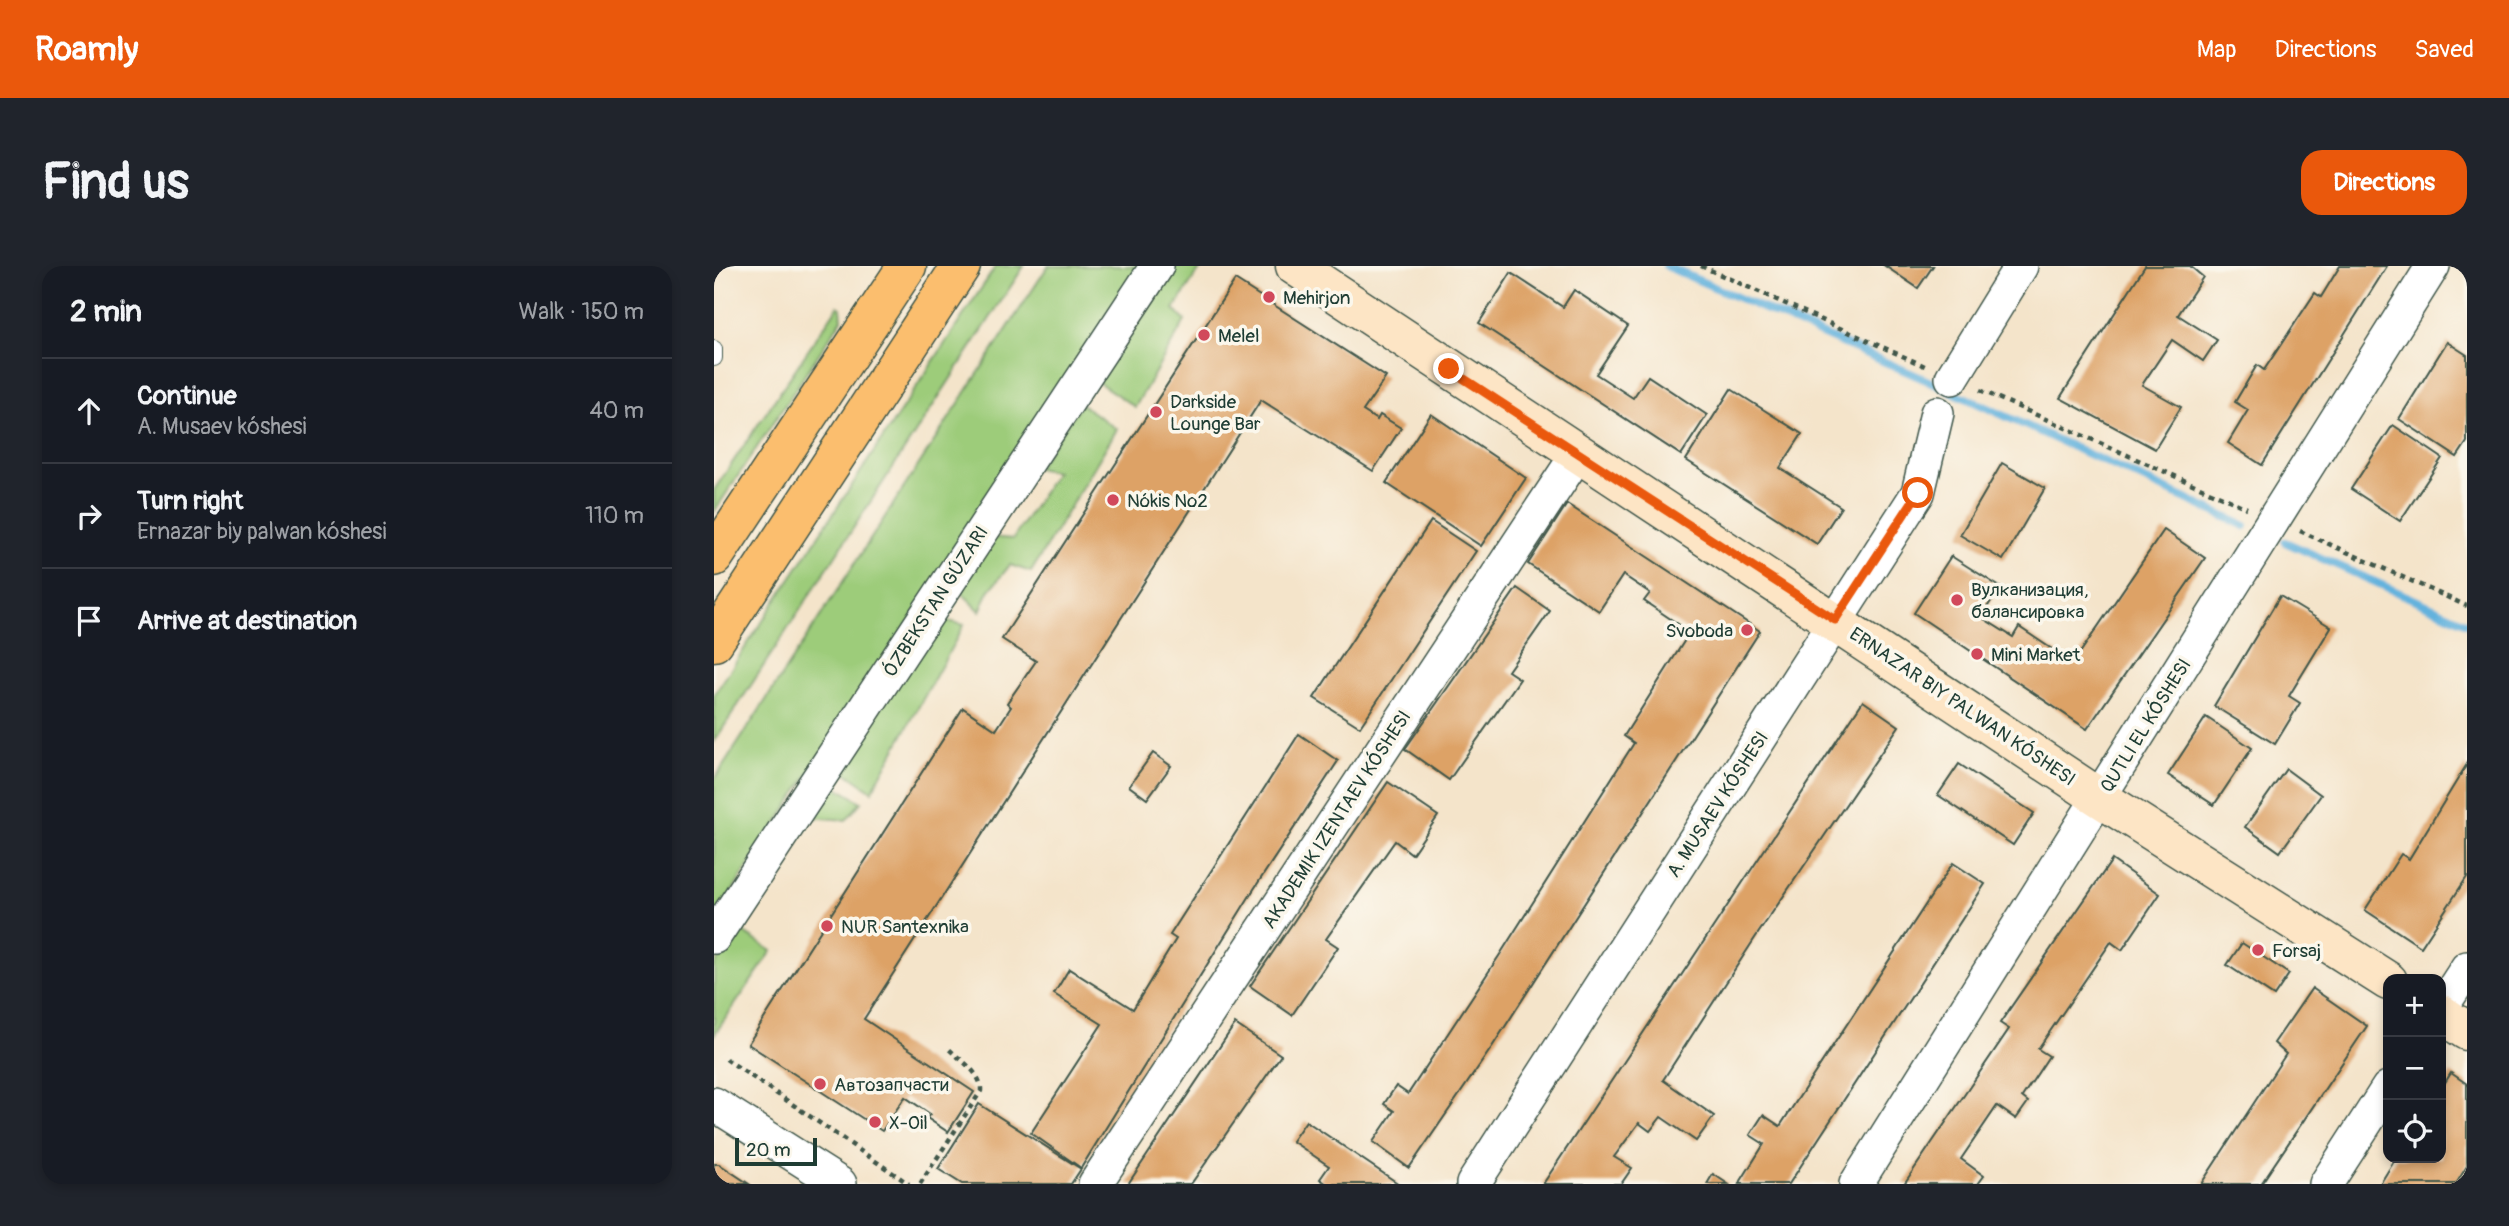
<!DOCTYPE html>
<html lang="en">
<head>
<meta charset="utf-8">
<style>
  :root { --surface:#171b24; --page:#20242c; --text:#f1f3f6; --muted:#9ea1a6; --line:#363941; --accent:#ea580c }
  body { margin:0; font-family:Pangolin,sans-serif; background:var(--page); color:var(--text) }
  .controls { position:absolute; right:21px; bottom:21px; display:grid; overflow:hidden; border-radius:14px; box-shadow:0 4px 10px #0003 }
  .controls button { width:63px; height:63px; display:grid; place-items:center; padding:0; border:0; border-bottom:2px solid var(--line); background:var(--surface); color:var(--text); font:35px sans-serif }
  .scale { position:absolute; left:21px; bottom:18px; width:82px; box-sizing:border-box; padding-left:7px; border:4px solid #1f3d34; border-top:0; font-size:19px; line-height:24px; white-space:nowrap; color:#1f3d34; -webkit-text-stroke:5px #fbf7ec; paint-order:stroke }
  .stop { position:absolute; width:21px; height:21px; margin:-16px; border:5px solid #ea580c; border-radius:50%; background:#fff }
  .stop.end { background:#ea580c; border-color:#fff; box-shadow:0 2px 7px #0008 }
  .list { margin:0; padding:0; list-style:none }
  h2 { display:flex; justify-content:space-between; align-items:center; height:91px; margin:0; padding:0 28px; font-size:30px }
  h2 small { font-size:23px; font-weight:400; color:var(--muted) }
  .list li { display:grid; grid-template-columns:46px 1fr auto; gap:21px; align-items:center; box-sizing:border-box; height:105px; padding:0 28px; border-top:2px solid var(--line) }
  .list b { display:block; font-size:26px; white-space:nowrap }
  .list p { margin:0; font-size:23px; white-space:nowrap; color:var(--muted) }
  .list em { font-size:23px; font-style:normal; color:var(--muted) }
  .icon { flex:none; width:38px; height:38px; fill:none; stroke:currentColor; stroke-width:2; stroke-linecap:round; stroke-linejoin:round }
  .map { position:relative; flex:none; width:1753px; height:918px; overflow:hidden; border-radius:21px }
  header { display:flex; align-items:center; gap:42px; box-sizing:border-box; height:98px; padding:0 35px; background:var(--accent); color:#fff }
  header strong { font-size:33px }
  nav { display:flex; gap:38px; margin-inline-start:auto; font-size:24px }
  .intro { display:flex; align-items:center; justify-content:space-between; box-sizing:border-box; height:168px; padding:0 42px }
  h1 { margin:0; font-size:49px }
  .button { padding:18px 32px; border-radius:21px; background:var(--accent); color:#fff; font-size:24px; font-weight:700 }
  main { display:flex; gap:42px; padding:0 42px }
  aside { flex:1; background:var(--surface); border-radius:21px; box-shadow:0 4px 10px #0003 }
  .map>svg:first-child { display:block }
  .green { fill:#9dcc7a; stroke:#5e8457; stroke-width:2 }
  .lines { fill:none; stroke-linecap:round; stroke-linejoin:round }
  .stream { stroke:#63b2dd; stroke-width:8 }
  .building { fill:#dda266 }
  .lane-casing { stroke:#3f564a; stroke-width:18 }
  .street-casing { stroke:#3f564a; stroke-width:36 }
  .secondary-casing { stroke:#3f564a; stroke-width:41 }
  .primary-casing { stroke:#3f564a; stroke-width:41 }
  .path { stroke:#3f564a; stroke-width:4.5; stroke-dasharray:5 5; stroke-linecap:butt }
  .lane { stroke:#fff; stroke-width:16 }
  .street { stroke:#fff; stroke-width:33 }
  .secondary { stroke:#fde5c5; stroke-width:38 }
  .primary { stroke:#fbbe6e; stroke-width:38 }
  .route { stroke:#ea580c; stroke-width:9 }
  .poi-dot { fill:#d1495b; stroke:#fbf7ec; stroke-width:2.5 }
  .labels { text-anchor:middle; stroke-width:7; stroke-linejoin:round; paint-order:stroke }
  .poi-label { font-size:19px; fill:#1f3d34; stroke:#fbf7ec; text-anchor:start }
  .street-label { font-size:19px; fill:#1f3d34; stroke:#fbf7ec }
</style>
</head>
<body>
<header>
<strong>Roamly</strong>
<nav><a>Map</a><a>Directions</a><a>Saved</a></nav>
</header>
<div class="intro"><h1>Find us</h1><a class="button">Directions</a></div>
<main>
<aside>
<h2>2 min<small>Walk · 150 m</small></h2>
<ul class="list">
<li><svg class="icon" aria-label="ahead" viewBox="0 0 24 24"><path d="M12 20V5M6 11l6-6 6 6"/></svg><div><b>Continue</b><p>A. Musaev kóshesi</p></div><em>40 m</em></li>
<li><svg class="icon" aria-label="right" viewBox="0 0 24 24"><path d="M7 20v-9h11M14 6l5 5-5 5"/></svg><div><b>Turn right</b><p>Ernazar biy palwan kóshesi</p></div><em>110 m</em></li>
<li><svg class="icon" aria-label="arrive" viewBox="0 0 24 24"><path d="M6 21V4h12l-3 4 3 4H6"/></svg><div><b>Arrive at destination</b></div></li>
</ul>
</aside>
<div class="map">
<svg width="1753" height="918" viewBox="0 0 1753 918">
  <rect width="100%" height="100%" fill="#fbf7ec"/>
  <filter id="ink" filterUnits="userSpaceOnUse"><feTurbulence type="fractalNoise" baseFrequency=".0143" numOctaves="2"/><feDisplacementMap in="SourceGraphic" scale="14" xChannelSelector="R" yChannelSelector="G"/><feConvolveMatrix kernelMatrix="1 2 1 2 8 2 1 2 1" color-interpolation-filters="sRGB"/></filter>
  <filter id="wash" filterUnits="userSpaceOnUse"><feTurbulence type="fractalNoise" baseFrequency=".00686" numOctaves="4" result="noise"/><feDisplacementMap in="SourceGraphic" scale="28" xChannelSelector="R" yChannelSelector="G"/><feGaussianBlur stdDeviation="1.57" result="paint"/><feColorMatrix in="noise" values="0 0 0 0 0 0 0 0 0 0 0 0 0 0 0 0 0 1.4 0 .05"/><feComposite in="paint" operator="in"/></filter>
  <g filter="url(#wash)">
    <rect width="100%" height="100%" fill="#f4e4ca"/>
    <g class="green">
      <polygon points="282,0 310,0 0,476 0,429"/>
      <polygon points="334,0 428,0 0,653 0,514"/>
      <polygon points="460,0 488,0 460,43 471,55 421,141 381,114"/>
      <polygon points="124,40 127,42 128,53 0,246 0,224"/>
      <polygon points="367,138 403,163 317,306 296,299 275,325 266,345 249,328 249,313 276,271 299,273 342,206 322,202"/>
      <polygon points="234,355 250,359 158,525 125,502 218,361"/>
      <polygon points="116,517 147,536 132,554 94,551"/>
      <polygon points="24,663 58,685 0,769 0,700"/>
    </g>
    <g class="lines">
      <g class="stream">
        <polyline points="952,0 1219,117 1531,260"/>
        <polyline points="1571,276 1753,357"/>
      </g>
    </g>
    <g id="blocks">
      <g class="building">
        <polygon points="1171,0 1219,0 1204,22"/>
        <polygon points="1431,0 1476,0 1489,11 1464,49 1503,74 1489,95 1458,74 1428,119 1467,141 1441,183 1346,132"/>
        <polygon points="1626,0 1673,0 1548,199 1514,177 1534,144 1521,136 1543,99 1550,104 1601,27 1607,31"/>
        <polygon points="797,7 849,41 860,24 914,60 882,108 919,132 934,110 993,149 967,189 765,57"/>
        <polygon points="521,14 672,111 649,145 663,154 666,149 687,162 659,205 547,134 150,753 260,826 234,866 213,852 216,848 191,831 168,865 34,778 249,442 282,464 297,441 293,437 322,395 288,373"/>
        <polygon points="1733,76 1753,89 1753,176 1743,191 1685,153"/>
        <polygon points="1017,123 1088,168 1066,202 1127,241 1103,278 972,194"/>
        <polygon points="717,148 812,212 767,280 672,217"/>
        <polygon points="1679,159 1728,192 1686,255 1637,223"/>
        <polygon points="1288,197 1331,222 1289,294 1246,269"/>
        <polygon points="853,238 1046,365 776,784 695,902 659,876 680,845 670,838 682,820 694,828 785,690 920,477 910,470 976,366 930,335 936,327 909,309 885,345 814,298"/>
        <polygon points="717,255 762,285 646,461 600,432"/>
        <polygon points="1450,264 1491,292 1373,463 1200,347 1237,290 1286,321 1267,351 1299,371 1305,361 1359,397"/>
        <polygon points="803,322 836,345 794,405 806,413 735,514 691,483"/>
        <polygon points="1566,330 1617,361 1575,430 1586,437 1561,478 1500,440"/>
        <polygon points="1149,435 1185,460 1041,672 949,814 1000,850 982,875 947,851 936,865 925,857 900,891 918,902 907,918 829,918"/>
        <polygon points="1492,451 1538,482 1500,539 1454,509"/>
        <polygon points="585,468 624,495 540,623 367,902 317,867 388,758 340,728 355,703 419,743 462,673 456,669"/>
        <polygon points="439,487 457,500 433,533 415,520"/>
        <polygon points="1245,498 1320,547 1299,579 1224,529"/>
        <polygon points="1753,498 1753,611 1707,681 1651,644 1687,588 1695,593"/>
        <polygon points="1572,503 1607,529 1566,586 1531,561"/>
        <polygon points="674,516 724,550 698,588 681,575 612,673 624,681 578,749 536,720"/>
        <polygon points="1398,594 1446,628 1408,684 1397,676 1324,783 1335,790 1308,831 1314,836 1302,853 1283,840 1247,893 1270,910 1264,918 1190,918 1295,763 1286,757"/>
        <polygon points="1239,597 1271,618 1075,918 1025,918 1050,878 1036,869 1049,849 1066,860"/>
        <polygon points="1528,677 1575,708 1560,730 1513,699"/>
        <polygon points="1598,722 1653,760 1547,918 1487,918 1572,788 1560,777"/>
        <polygon points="521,758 567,789 477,918 414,918"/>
        <polygon points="1737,807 1753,818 1753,900 1742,918 1666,918 1682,892 1727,892 1727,823"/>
        <polygon points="265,838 367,903 357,918 248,918 224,903"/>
        <polygon points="592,855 685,918 613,918 606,913 615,900 578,875"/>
        <polygon points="0,898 5,898 35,918 0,918"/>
        <polygon points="999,908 1014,918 993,918"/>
      </g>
    </g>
  </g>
  <g filter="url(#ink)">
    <use href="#blocks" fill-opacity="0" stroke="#3f564a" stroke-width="2"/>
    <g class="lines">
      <g class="lane-casing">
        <polyline id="lane" points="0,83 0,92"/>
      </g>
      <g class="street-casing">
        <g id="street">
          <polyline points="1238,112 1307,0"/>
          <polyline points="0,671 443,0"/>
          <polyline points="1727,742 1753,702"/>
          <polyline points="0,838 126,918"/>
          <polyline points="381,918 863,189"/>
          <polyline points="759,918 1204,227 1223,147"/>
          <polyline points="1142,918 1719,0"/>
          <polyline points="1612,918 1674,822"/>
        </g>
      </g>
      <g class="secondary-casing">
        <g id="secondary">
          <polyline points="581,0 1386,532 1674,715"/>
          <polyline points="1727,748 1753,765"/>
        </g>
      </g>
      <g class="primary-casing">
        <g id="primary">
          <polyline points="0,291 193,0"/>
          <polyline points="0,376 247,0"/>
        </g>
      </g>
      <g class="path">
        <polyline points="987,0 1213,101"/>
        <polyline points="1266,124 1533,242"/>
        <polyline points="1586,265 1753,340"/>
        <polyline points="12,793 195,918"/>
        <path d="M206,918L267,825C268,807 247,795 235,783"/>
      </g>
      <use href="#lane" class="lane"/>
      <use href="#street" class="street"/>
      <use href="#secondary" class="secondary"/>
      <use href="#primary" class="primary"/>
    </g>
  </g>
  <g class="lines" filter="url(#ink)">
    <polyline class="route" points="735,103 1121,354 1204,227"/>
  </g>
  <g class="poi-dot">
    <circle cx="555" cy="31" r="7"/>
    <circle cx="490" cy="69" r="7"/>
    <circle cx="442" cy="146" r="7"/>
    <circle cx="399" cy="234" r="7"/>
    <circle cx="1243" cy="334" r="7"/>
    <circle cx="1033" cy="364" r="7"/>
    <circle cx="1263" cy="388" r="7"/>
    <circle cx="113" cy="660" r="7"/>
    <circle cx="1544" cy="684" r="7"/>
    <circle cx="106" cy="818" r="7"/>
    <circle cx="161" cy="856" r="7"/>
  </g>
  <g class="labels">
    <g class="poi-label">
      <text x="569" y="38">Mehirjon</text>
      <text x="504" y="76">Melel</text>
      <text x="456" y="142">Darkside<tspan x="456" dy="22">Lounge Bar</tspan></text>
      <text x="413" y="241">Nókis №2</text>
      <text x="1257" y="330">Вулканизация,<tspan x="1257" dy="22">балансировка</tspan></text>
      <text x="1019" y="371" text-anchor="end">Svoboda</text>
      <text x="1277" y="395">Mini Market</text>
      <text x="127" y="667">NUR Santexnika</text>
      <text x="1558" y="691">Forsaj</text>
      <text x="120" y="825">Автозапчасти</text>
      <text x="175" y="863">X-Oil</text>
    </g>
    <g class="street-label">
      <text transform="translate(221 335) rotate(-57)" y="7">ÓZBEKSTAN GÚZARI</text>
      <text transform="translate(1249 440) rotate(34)" y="7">ERNAZAR BIY PALWAN KÓSHESI</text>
      <text transform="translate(1431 459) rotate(-58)" y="7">QUTLI EL KÓSHESI</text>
      <text transform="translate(1003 538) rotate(-57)" y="7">A. MUSAEV KÓSHESI</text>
      <text transform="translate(622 553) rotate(-57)" y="7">AKADEMIK IZENTAEV KÓSHESI</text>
    </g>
  </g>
</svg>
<div class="controls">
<button>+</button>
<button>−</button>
<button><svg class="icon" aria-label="locate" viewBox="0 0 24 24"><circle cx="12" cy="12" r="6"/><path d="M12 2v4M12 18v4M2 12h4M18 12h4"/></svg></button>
</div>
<div class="scale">20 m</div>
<div class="stop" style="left:1204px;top:227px"></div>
<div class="stop end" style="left:735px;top:103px"></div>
</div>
</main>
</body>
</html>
